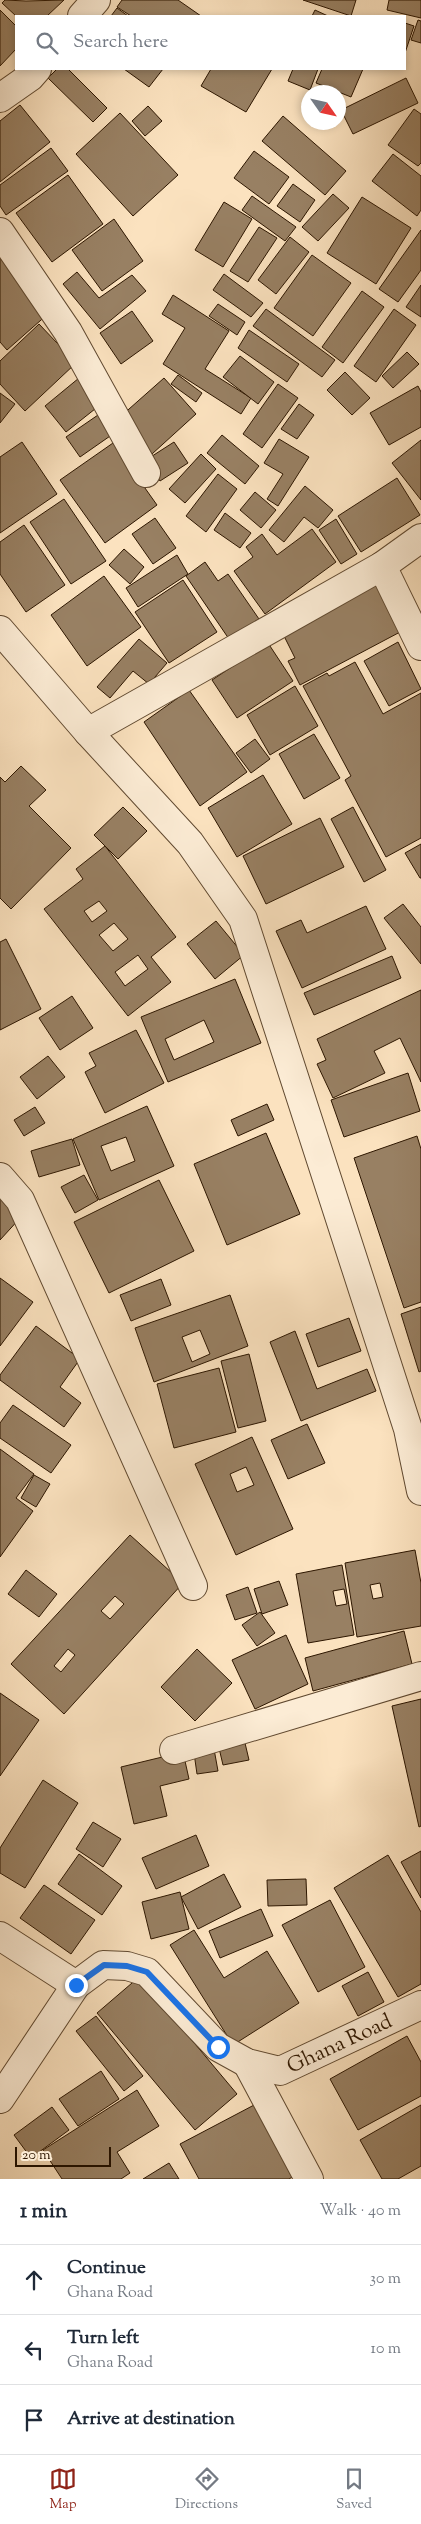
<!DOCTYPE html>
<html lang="en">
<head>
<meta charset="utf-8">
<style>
  :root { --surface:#fff; --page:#f6f6f7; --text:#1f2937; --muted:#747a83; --line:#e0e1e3; --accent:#8f2418 }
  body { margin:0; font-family:"Sorts Mill Goudy",serif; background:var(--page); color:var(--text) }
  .compass { position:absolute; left:301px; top:85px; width:45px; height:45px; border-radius:50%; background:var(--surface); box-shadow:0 2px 8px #0003; rotate:124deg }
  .scale { position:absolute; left:15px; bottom:12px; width:96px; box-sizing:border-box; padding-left:5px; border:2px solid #2d1600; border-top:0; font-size:14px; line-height:18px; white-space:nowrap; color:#2d1600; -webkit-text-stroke:4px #fcecd5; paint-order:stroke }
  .stop { position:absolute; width:15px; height:15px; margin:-11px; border:4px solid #1a73e8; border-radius:50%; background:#fff }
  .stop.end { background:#1a73e8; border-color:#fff; box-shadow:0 1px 5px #0008 }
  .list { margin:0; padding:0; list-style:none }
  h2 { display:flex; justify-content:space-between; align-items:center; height:65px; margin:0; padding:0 20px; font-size:21px }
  h2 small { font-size:16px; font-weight:400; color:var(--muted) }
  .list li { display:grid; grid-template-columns:32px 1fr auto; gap:15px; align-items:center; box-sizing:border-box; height:70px; padding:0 20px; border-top:1px solid var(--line) }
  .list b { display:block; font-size:19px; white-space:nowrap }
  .list p { margin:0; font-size:16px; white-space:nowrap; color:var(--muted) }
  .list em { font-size:16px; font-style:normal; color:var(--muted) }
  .icon { flex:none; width:28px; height:28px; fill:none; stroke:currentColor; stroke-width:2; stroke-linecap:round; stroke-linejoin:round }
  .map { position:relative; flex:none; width:421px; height:2179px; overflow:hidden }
  .search { position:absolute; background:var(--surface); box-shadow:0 2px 8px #0003; left:15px; right:15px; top:15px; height:55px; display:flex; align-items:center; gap:12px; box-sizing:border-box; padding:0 18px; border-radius:0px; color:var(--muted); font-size:19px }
  .sheet { height:275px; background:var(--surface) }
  nav { display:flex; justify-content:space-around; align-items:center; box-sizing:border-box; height:70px; border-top:1px solid var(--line); background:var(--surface); font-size:14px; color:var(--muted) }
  nav a { display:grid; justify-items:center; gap:2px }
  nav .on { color:var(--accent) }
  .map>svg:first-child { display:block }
  .building { fill:#988063; stroke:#2d1600; fill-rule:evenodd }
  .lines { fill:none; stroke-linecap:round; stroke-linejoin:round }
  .minor-casing { stroke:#604930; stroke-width:30 }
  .tertiary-casing { stroke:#604930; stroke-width:30 }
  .minor { stroke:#fcecd5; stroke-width:28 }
  .tertiary { stroke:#fcecd5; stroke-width:28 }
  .route { stroke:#1a73e8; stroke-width:6 }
  .labels { text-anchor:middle; stroke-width:4.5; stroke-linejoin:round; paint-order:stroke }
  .street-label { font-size:21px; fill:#2d1600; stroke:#fcecd5 }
</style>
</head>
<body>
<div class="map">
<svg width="421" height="2179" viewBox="0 0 421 2179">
  <rect width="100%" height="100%" fill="#fbe2bf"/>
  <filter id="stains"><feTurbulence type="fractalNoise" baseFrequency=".004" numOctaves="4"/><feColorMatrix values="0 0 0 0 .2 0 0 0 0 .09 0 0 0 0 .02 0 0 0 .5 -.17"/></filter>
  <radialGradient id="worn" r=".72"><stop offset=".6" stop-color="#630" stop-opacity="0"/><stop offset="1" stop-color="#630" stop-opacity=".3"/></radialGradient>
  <g class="building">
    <polygon points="5,0 26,1 64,0 47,16 16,16 2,3"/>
    <polygon points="122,0 178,0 201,16 131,16 117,7"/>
    <polygon points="303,0 356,0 351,16"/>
    <polygon points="389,0 421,0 421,18 387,10"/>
    <polygon points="117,8 128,16 111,16"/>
    <polygon points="0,10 16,26 16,49 0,66"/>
    <polygon points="315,10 328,16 312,16"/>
    <polygon points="418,20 421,21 421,43 411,40"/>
    <polygon points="405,23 414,26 405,53"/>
    <polygon points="57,69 68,69 107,108 93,122 48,78"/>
    <polygon points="124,69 163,69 149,87"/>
    <polygon points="211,69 272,69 246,112 201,86"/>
    <polygon points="293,69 318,69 310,90 288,81"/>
    <polygon points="322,69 363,69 351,97 316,83"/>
    <polygon points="406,78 418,103 353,134 341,110"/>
    <polygon points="20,105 50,142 0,182 0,121"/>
    <polygon points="148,106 162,121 145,136 132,121"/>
    <polygon points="414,109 421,114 421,163 418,166 388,145"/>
    <polygon points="120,113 178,175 133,216 76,154"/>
    <polygon points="283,116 346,171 325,195 262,141"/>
    <polygon points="51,148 68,171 6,215 0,206 0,185"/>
    <polygon points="254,151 289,177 269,204 234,178"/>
    <polygon points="393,154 421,176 421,210 417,216 372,181"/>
    <polygon points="68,175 103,224 52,262 16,213"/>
    <polygon points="293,184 315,200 300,222 277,206"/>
    <polygon points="333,194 349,208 318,241 302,227"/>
    <polygon points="252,196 296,227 285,241 242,210"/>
    <polygon points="362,197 411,228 376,284 327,253"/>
    <polygon points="224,202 252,219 223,267 195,250"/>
    <polygon points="114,219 143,261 102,291 72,250"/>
    <polygon points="259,227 277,238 248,282 230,271"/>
    <polygon points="421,230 421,270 398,302 379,289"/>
    <polygon points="290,237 309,252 276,294 258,280"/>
    <polygon points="312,255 351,283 313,336 274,308"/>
    <polygon points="0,258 49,313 7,350 0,342"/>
    <polygon points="77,272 99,298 132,275 146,291 100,329 63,284"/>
    <polygon points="224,274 263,303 251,317 213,290"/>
    <polygon points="421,285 421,317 406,307"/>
    <polygon points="362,291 384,307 343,363 322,347"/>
    <polygon points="173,295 229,331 205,369 251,398 241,414 163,364 185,328 162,314"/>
    <polygon points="218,304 245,322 237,335 209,316"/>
    <polygon points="266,309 335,360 322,377 253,326"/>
    <polygon points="394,309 416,325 376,382 354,366"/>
    <polygon points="132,311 153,341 121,364 100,333"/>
    <polygon points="39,324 76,363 25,411 0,384 0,361"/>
    <polygon points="249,330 299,364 287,382 238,348"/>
    <polygon points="407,352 419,364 393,388 382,376"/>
    <polygon points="240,356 274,382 258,404 223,377"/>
    <polygon points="345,372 370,398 352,415 327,390"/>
    <polygon points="178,375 202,393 196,402 171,384"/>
    <polygon points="79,378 100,405 66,432 45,406"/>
    <polygon points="164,378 196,414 152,454 120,417"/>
    <polygon points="278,384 298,398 262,448 243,434"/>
    <polygon points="418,386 421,392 421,427 389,445 370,413"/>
    <polygon points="0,393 15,404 0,423"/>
    <polygon points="299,404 314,415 297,439 281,429"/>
    <polygon points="98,415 113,434 80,457 66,437"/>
    <polygon points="222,435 259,466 245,484 207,453"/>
    <polygon points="279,439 309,457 278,506 267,499 283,474 264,463"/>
    <polygon points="421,440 421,500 392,463"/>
    <polygon points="22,442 57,494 0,533 0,457"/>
    <polygon points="174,442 188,463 160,481 146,460"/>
    <polygon points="113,443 157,505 105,543 60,480"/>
    <polygon points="201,454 216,469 185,503 169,489"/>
    <polygon points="218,474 237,489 206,532 186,516"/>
    <polygon points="397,478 420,515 361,552 338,516"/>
    <polygon points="305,486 333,510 318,528 304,517 284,542 269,530"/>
    <polygon points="255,492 276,510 261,528 240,510"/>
    <polygon points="64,499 106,561 71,584 30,522"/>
    <polygon points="225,513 251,533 240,548 214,530"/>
    <polygon points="155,518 176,548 153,564 132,534"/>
    <polygon points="336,519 357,554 341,564 319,530"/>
    <polygon points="24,525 65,585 26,612 0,574 0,542"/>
    <polygon points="312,529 336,562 265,614 234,571 253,557 246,547 262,534 277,555"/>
    <polygon points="124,549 144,567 130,584 109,565"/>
    <polygon points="177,555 188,574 138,607 126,588"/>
    <polygon points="205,562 218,581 228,574 259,619 229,639 186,576"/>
    <polygon points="104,576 141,627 87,666 51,615"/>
    <polygon points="183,580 217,632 169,663 135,612"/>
    <polygon points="377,582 402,631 300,685 288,661 295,658 282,632"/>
    <polygon points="139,639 167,663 149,684 133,671 110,698 97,687"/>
    <polygon points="398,642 421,689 389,706 364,661"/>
    <polygon points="268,643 293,681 237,718 212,680"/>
    <polygon points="355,662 383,714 421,693 421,838 386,857 345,780 351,776 303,686 327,673 329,676"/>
    <polygon points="295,686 318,726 270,755 247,715"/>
    <polygon points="189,690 247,772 200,806 144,722"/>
    <polygon points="314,734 340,778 304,799 279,754"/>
    <polygon points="255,739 270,759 251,773 236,753"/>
    <polygon points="21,766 46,790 29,806 71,848 11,909 0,898 0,777 5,782"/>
    <polygon points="263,775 292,824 237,857 208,808"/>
    <polygon points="123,807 147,831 118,859 94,835"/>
    <polygon points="353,807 386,870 364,882 331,819"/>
    <polygon points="320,818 344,867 266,904 243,856"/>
    <polygon points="421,844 421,878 420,878 405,853"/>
    <path d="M105,846L176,937L151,957L171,982L128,1016L44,909L83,879L76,869ZM99,901L107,911L92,922L84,911ZM114,923L128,939L113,951L99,935ZM138,955L148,969L125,986L115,972Z"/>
    <polygon points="403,904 421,927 421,964 384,918"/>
    <polygon points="366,906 386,949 302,988 276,931 301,920 307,933"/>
    <polygon points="216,921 244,955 215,979 187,944"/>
    <polygon points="6,939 41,1009 0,1030 0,942"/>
    <polygon points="392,956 401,978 314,1015 304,993"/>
    <path d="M235,979L261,1043L168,1082L141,1017ZM204,1020L214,1042L174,1060L165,1039Z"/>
    <polygon points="421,990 421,1082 400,1038 374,1051 385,1073 333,1098 317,1064 326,1060 317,1039"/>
    <polygon points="72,996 93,1028 60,1050 39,1018"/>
    <polygon points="136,1030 164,1083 105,1113 85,1072 96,1066 89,1053"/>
    <polygon points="48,1056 65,1077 37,1099 20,1077"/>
    <polygon points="408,1073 420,1111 344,1137 331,1100"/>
    <polygon points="267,1104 274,1120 238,1136 231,1120"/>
    <path d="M147,1106L174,1166L99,1200L73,1139ZM126,1137L135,1161L111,1171L101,1146Z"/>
    <polygon points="35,1107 45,1123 24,1136 14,1120"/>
    <polygon points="266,1133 300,1214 227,1245 194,1164"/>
    <polygon points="417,1136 421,1149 421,1302 404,1308 354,1158"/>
    <polygon points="72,1139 80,1165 39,1177 31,1151"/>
    <polygon points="84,1175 98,1200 75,1213 61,1187"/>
    <polygon points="159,1180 194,1251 109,1293 74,1222"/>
    <polygon points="0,1198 21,1217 0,1240"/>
    <polygon points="0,1278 33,1302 0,1346"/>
    <polygon points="161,1279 171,1305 131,1321 120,1295"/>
    <path d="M230,1295L248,1346L154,1382L135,1328ZM200,1330L210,1354L192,1362L182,1337Z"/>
    <polygon points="421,1307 421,1371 419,1372 401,1314"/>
    <polygon points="349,1318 361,1351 318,1367 306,1334"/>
    <polygon points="36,1326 80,1359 60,1387 81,1403 64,1427 0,1380 0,1375"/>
    <polygon points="295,1331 317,1389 367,1369 376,1391 301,1421 270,1342"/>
    <polygon points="249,1354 266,1421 238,1428 221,1361"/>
    <polygon points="219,1368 236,1432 174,1448 157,1384"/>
    <polygon points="13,1405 71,1445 51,1473 0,1438 0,1423"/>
    <polygon points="307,1424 325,1463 288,1479 271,1440"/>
    <path d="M252,1437L293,1529L236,1555L195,1464ZM246,1467L254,1485L237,1492L230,1474Z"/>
    <polygon points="0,1449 34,1474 16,1498 33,1511 0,1557"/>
    <polygon points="34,1475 50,1484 36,1507 21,1498"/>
    <path d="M130,1535L183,1583L64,1714L11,1664ZM115,1596L124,1604L110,1619L101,1611ZM68,1649L75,1655L61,1672L54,1666Z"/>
    <path d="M415,1550L421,1583V1626L357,1637L345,1563ZM380,1583L383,1597L373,1599L370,1585Z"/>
    <path d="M342,1565L354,1635L308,1643L296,1574ZM344,1589L347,1604L336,1606L333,1591Z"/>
    <polygon points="26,1570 57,1594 39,1617 8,1594"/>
    <polygon points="279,1581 288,1605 262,1614 254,1589"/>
    <polygon points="248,1587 257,1613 235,1620 226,1595"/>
    <polygon points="260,1612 275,1633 257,1646 242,1625"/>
    <polygon points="404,1631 412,1664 313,1691 305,1658"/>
    <polygon points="286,1635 308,1684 255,1709 232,1660"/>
    <polygon points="197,1649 232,1683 195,1721 161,1687"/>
    <polygon points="0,1693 39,1720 0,1776"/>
    <polygon points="421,1699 421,1826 419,1827 392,1706"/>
    <polygon points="245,1743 249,1760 223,1765 219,1748"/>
    <polygon points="214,1749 218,1771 197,1774 194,1753"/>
    <polygon points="183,1752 189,1779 160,1786 167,1816 134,1824 121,1767"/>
    <polygon points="43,1780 78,1803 25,1888 0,1873 0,1848"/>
    <polygon points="93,1822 121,1839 103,1867 76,1849"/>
    <polygon points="196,1835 209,1866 156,1889 142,1858"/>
    <polygon points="421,1851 421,1898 401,1862"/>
    <polygon points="79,1854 122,1886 102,1915 58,1884"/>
    <polygon points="388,1855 421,1912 421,1984 398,1997 334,1888"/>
    <polygon points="224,1874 241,1907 198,1929 181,1897"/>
    <polygon points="306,1879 307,1905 268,1906 267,1880"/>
    <polygon points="44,1885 95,1920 71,1954 20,1918"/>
    <polygon points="180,1892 189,1929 151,1939 142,1902"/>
    <polygon points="330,1900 365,1967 318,1992 282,1925"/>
    <polygon points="261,1909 273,1936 220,1958 209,1931"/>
    <polygon points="194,1930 224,1978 267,1951 299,2003 233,2045 170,1945"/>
    <polygon points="368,1972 384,2002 358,2016 342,1986"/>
    <polygon points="139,1977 237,2094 195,2130 97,2013"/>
    <polygon points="96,2016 143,2076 124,2091 76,2031"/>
    <polygon points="407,2036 421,2062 421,2096 358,2130 330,2079"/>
    <polygon points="101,2071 119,2099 78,2126 59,2099"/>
    <polygon points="137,2090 159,2126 117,2152 130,2173 121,2179 62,2179 43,2150"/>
    <polygon points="256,2104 294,2176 289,2179 199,2179 180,2144"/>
    <polygon points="421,2105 421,2166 398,2179 382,2179 360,2140"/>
    <polygon points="52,2107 69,2130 31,2158 14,2135"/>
    <polygon points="169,2163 179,2179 143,2179"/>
  </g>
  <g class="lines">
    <g class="minor-casing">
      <g id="minor">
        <polyline points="82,16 96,0"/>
        <polyline points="0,98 30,77 37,69"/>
        <polyline points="0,232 68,332 146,473"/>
        <polyline points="382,566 421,646"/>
        <polyline points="0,630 88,732 190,843 243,919 408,1429 421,1491"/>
        <polyline points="88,732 382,566 421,538"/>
        <polyline points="0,1177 20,1200 193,1586"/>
        <polyline points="174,1750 421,1676"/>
        <polyline points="0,1936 76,1985"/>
        <polyline points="247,2063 309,2179"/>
      </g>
    </g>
    <g class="tertiary-casing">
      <polyline id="tertiary" points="0,2099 76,1985 103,1965 127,1966 147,1972 218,2047 247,2063 280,2071 421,2005"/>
    </g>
    <use href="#minor" class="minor"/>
    <use href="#tertiary" class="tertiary"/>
  </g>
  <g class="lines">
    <polyline class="route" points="76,1985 104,1965 127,1966 147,1972 218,2047"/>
  </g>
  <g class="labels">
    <g class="street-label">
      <text transform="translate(339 2043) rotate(-25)" y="7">Ghana Road</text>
    </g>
  </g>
  <rect width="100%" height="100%" filter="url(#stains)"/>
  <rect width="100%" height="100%" fill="url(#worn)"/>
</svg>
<svg class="compass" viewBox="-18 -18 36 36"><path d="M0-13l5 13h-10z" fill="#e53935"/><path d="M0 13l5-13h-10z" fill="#747a83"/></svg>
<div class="scale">20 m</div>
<div class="stop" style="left:218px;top:2047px"></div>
<div class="stop end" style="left:76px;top:1985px"></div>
<div class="search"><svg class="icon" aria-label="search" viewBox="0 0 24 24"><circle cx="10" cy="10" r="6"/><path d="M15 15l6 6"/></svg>Search here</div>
</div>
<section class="sheet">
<h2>1 min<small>Walk · 40 m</small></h2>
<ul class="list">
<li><svg class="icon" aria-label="ahead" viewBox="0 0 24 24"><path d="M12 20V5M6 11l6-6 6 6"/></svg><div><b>Continue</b><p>Ghana Road</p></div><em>30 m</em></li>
<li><svg class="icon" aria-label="left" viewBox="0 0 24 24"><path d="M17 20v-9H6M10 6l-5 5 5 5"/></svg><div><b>Turn left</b><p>Ghana Road</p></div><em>10 m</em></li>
<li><svg class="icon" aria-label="arrive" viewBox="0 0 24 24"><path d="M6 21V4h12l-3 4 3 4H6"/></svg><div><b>Arrive at destination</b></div></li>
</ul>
</section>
<nav>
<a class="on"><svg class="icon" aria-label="map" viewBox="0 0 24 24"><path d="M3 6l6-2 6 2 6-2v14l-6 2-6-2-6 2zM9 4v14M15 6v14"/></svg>Map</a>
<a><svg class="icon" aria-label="directions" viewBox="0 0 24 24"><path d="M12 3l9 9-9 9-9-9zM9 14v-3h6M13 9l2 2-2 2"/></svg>Directions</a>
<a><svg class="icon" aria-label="saved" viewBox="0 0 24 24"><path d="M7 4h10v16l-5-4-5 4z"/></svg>Saved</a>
</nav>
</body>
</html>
